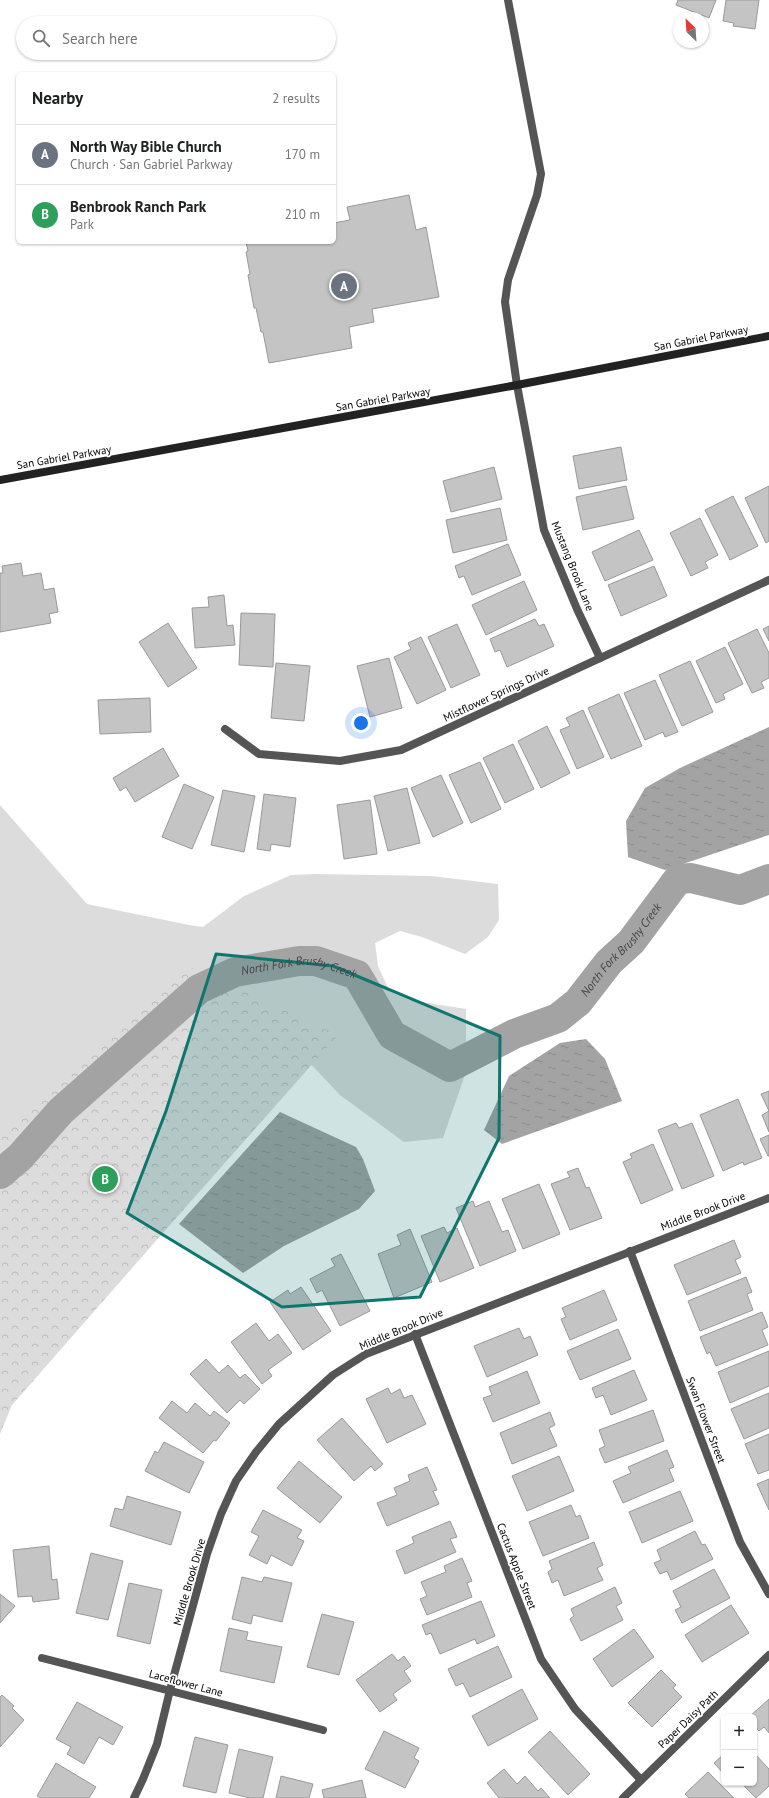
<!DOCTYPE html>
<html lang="en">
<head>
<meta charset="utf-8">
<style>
  :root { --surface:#fff; --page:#f6f6f6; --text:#202124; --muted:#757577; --line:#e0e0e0; --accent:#000 }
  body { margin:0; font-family:"PT Sans",sans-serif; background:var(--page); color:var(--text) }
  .controls { position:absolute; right:12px; bottom:12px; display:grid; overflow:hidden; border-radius:6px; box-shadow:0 1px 3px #0004 }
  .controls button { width:36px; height:36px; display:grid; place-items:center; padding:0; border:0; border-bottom:1px solid var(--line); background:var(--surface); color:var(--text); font:20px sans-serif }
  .compass { position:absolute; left:673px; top:12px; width:36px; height:36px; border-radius:50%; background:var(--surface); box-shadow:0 1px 3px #0004; rotate:335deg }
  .you { position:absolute; left:361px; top:723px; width:14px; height:14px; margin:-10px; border:3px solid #fff; border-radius:50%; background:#1a73e8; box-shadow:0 0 0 6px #1a73e833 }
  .badge { display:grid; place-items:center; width:26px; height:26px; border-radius:50%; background:var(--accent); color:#fff; font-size:13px; font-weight:700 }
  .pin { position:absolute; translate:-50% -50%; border:2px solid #fff; box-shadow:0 1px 4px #0006 }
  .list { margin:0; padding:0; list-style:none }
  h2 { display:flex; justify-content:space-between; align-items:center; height:52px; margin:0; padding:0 16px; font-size:17px }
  h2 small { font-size:13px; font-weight:400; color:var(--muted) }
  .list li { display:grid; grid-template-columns:26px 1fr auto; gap:12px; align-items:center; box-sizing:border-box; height:60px; padding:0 16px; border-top:1px solid var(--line) }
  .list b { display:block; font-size:15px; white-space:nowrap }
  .list p { margin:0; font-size:13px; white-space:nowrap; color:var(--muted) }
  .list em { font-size:13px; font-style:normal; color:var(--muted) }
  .icon { flex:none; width:22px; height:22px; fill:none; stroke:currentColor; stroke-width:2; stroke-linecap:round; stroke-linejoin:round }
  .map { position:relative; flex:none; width:769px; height:1798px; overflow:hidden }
  .search { position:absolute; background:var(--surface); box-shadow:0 1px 3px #0004; left:16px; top:16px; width:320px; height:44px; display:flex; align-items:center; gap:10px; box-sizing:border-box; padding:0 14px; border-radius:22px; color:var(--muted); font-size:15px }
  .panel { position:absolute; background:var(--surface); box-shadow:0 1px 3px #0004; left:16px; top:72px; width:320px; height:172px; border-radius:6px }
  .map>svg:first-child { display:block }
  .grass { fill:#dcdcdc }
  .park { fill:url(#park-crowns) }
  .water { fill:url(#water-ripples) }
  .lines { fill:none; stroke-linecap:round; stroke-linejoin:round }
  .river { stroke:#a3a3a3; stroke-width:30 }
  .building { fill:#c4c4c4; stroke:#999 }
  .lane { stroke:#555; stroke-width:8 }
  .street { stroke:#555; stroke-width:8 }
  .secondary { stroke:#222; stroke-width:8 }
  .marked { fill:#0f766e; fill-opacity:0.2; stroke:#0f766e; stroke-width:3; stroke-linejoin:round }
  .labels { text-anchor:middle; stroke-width:3.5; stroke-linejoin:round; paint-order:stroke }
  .street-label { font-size:11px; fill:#000; stroke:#fff }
  .water-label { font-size:12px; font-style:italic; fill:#444; stroke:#fff }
</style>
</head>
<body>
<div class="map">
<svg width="769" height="1798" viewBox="0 0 769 1798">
  <defs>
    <pattern id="park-crowns" width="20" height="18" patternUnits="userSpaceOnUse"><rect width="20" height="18" fill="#dcdcdc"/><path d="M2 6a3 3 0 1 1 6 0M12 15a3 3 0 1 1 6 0" fill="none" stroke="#bbb"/></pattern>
    <pattern id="water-ripples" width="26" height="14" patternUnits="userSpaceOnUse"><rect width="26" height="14" fill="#a3a3a3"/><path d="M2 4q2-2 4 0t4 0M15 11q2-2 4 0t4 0" fill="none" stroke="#8b8b8b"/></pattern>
  </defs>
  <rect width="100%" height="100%" fill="#fff"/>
  <polygon class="grass" points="0,805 87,904 189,925 203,927 244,896 291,875 316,874 431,876 498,884 499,920 488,937 465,954 422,937 400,931 375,943 378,966 390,992 409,1000 466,1009 466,1072 443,1138 404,1142 340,1095 305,1058 0,1259"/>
  <polygon class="park" points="184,964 338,1035 169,1226 12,1405 0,1434 0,1133"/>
  <g class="water">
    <polygon points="769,727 769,835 665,870 628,857 626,821 645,788 680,768"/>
    <polygon points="586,1039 605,1059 622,1101 502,1144 484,1130 509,1076 560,1043"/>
    <polygon points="280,1112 356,1147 363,1159 375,1191 359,1209 284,1246 243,1273 179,1224"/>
  </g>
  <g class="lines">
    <path class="river" id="s1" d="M0,1174L20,1157L61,1111L199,989L235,972L299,961H316L357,975L392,1035L450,1067L514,1034L558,1018L578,1002L609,962L631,942L678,879L691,878L740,890L769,879"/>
  </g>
  <g class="building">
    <polygon points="678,0 716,0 709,18 676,5"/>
    <polygon points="726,0 759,0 755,29 733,26 734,23 723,21"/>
    <polygon points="409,195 416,230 426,227 439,297 372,309 374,322 349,327 352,348 269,363 263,332 261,332 256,308 254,308 248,275 250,274 246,252 248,251 246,242 334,242 334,223 350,220 347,207"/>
    <polygon points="621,447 627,480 579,489 573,456"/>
    <polygon points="494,467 502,499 451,512 443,481"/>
    <polygon points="626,486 634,519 583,530 576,497"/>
    <polygon points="769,486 769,541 766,543 745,498"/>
    <polygon points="733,496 758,546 730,560 705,510"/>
    <polygon points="500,508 507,540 453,553 446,520"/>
    <polygon points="700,518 718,555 705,562 708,568 691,576 670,533"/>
    <polygon points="639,530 653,560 605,581 592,552"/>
    <polygon points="508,544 521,575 472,595 464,576 459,578 455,566"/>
    <polygon points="21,563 23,576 41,573 44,590 54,588 58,612 49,614 51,623 0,632 0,573 3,573 2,566"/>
    <polygon points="654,566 667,596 621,616 608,585"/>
    <polygon points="524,581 537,610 486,635 472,605"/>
    <polygon points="224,595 227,626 233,625 235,645 195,648 192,608 209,607 208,597"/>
    <polygon points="241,613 275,614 273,667 239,665"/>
    <polygon points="535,619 539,626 544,624 554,646 507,667 500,650 495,652 490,639"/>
    <polygon points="168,623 197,668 168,687 139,642"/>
    <polygon points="457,624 480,675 451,688 428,637"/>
    <polygon points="769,626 769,641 763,629"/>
    <polygon points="757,629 769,653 769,678 761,682 764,688 752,693 728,643"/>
    <polygon points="421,637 446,690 417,704 394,657 411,649 408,643"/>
    <polygon points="725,647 743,684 723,694 725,699 716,703 696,661"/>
    <polygon points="389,658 402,708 370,717 357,666"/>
    <polygon points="690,661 713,712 682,726 659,675"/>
    <polygon points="276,663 310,666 304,721 271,718"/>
    <polygon points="655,680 678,732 665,737 663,732 645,740 624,693"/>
    <polygon points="619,694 642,746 611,759 588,708"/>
    <polygon points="150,698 151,732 100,734 98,700"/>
    <polygon points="583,710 604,757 577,769 560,730 570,726 566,718"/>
    <polygon points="547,726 570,773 541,788 518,741"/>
    <polygon points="513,744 534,789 505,803 483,758"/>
    <polygon points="163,748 179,776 135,802 126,787 120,791 113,778"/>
    <polygon points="480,762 501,809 471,823 449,775"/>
    <polygon points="441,775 463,823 433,837 411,788"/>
    <polygon points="184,784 214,797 192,849 162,837"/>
    <polygon points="407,788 420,843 388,851 374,796"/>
    <polygon points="223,790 255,796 244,852 211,845"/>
    <polygon points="264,794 296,798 290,847 271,844 270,851 257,849"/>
    <polygon points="370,800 377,854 344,859 337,805"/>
    <polygon points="769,1091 769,1132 762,1115 769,1111 761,1094"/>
    <polygon points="738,1099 762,1158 744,1165 743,1162 723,1171 700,1115"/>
    <polygon points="676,1123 679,1128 692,1123 714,1176 682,1189 658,1130"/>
    <polygon points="769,1135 769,1156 768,1156 760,1139"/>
    <polygon points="653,1144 673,1190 641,1204 623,1162 632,1158 630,1154"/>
    <polygon points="578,1168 586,1188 589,1187 602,1218 570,1230 551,1184 570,1177 567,1172"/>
    <polygon points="539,1184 560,1234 523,1249 502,1199"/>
    <polygon points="473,1201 475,1207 489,1201 502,1232 508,1230 516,1251 480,1266 456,1208"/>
    <polygon points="444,1227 447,1233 457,1228 474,1268 440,1282 421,1236"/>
    <polygon points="410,1229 432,1282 394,1298 378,1254 401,1245 397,1235"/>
    <polygon points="734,1240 741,1257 735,1260 741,1273 687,1295 674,1265"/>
    <polygon points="341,1254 370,1311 340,1326 322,1290 317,1293 310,1279 335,1266 331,1259"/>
    <polygon points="746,1277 752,1292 747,1294 753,1310 700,1331 688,1301"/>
    <polygon points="301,1287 331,1331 303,1350 270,1302 288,1290 290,1294"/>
    <polygon points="604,1290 617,1320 570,1340 561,1319 566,1317 562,1308"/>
    <polygon points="762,1312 768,1327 762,1330 768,1345 716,1366 710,1352 707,1354 700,1337"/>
    <polygon points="256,1323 269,1341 278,1334 292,1353 268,1370 272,1376 262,1384 231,1342"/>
    <polygon points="519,1328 524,1339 530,1336 538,1355 487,1377 474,1346"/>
    <polygon points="618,1329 631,1359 580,1380 567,1351"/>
    <polygon points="769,1351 769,1386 730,1403 718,1372"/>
    <polygon points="206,1359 219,1373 228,1365 240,1378 245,1374 260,1389 244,1404 240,1400 227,1413 190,1374"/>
    <polygon points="634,1370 647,1400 611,1415 603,1395 596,1398 592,1388"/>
    <polygon points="527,1371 540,1403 493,1422 483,1398 492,1395 489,1387"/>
    <polygon points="388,1388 391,1394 400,1389 404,1398 412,1395 426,1424 387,1443 366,1399"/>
    <polygon points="769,1393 769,1428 744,1439 731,1409"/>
    <polygon points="172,1401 187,1413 195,1403 210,1416 214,1411 230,1423 216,1441 214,1440 203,1453 159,1418"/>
    <polygon points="653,1410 664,1441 605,1463 599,1449 605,1446 599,1430"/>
    <polygon points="550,1412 555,1425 549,1428 557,1446 512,1464 500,1433"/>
    <polygon points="342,1418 383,1464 375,1471 371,1466 354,1481 317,1440"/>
    <polygon points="769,1434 769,1470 758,1474 745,1444"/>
    <polygon points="164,1442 204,1462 189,1493 145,1471 155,1451 158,1453"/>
    <polygon points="667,1450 674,1467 669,1469 674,1481 623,1503 613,1481 631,1473 628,1467"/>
    <polygon points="559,1456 574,1491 527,1511 512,1476"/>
    <polygon points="299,1461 342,1497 320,1523 277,1488"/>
    <polygon points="427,1467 437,1490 433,1491 439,1504 387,1526 377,1503 397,1495 394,1488 410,1481 408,1475"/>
    <polygon points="769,1479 769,1510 757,1484"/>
    <polygon points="680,1491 693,1521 642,1543 629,1512"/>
    <polygon points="127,1496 181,1512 171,1545 110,1526 115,1508 123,1510"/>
    <polygon points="571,1505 576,1517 580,1515 589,1538 543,1556 529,1522"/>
    <polygon points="263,1510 302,1530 297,1538 304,1541 292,1566 271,1555 267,1564 249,1555 259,1536 251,1532"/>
    <polygon points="450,1521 457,1537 450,1539 456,1552 405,1574 396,1551 414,1543 412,1537"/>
    <polygon points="695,1531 702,1545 705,1544 713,1559 671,1580 667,1571 660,1574 654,1563 661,1560 657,1550"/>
    <polygon points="594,1542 603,1565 597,1568 603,1580 564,1596 558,1580 552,1583 548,1572 552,1569 549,1561"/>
    <polygon points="49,1546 52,1580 57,1579 59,1599 33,1602 32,1596 18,1597 13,1550"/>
    <polygon points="91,1553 123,1561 108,1620 76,1613"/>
    <polygon points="462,1558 472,1581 467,1583 472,1597 427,1615 420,1599 427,1596 421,1582 446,1572 444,1566"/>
    <polygon points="714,1569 730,1598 682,1623 675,1610 681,1607 673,1591"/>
    <polygon points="242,1577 262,1582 264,1577 292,1583 282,1622 253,1615 251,1624 232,1619"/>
    <polygon points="129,1583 162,1590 150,1644 117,1636"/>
    <polygon points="615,1587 622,1603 616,1606 623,1620 581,1641 570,1619 574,1616 571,1609"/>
    <polygon points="0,1594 15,1606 0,1623"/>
    <polygon points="481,1601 495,1636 477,1644 475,1639 440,1654 431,1633 426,1635 422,1625"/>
    <polygon points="731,1605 749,1633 702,1662 685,1635"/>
    <polygon points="322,1614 354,1622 339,1675 307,1667"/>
    <polygon points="229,1628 248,1632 246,1640 282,1647 274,1683 220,1671"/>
    <polygon points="634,1629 654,1657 612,1687 593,1659"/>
    <polygon points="498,1646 512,1677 470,1697 463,1683 456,1686 448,1669"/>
    <polygon points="392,1654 398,1661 404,1656 411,1666 404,1671 411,1681 393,1694 397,1700 380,1712 356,1680"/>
    <polygon points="661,1670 676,1685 673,1688 682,1697 652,1727 628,1703"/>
    <polygon points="522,1689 538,1719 488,1746 472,1716"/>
    <polygon points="2,1695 14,1706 12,1708 24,1720 0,1747 0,1697"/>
    <polygon points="769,1699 769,1733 764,1727 759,1731 754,1726 754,1717 749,1717"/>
    <polygon points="77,1702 123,1727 113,1745 99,1737 84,1764 67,1754 71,1747 56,1739"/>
    <polygon points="384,1731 419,1748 414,1758 419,1761 405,1788 365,1769"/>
    <polygon points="550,1731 590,1774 568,1795 528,1752"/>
    <polygon points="195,1737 228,1745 216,1793 183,1786"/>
    <polygon points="239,1749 273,1757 263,1798 250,1798 229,1793"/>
    <polygon points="754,1753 769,1769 769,1786 756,1798 741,1783 754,1783"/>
    <polygon points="724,1754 724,1774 714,1763"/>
    <polygon points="56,1763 96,1787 89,1798 41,1798 37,1796"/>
    <polygon points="504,1769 517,1784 525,1776 538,1791 541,1788 550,1798 499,1798 487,1783"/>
    <polygon points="708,1772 734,1798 689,1798 685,1794"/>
    <polygon points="281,1776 313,1784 309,1798 276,1798"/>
    <polygon points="362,1780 366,1798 324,1798 322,1790"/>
  </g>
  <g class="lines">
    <polyline class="lane" points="508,0 541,174 537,195 508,280 505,302 517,385"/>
    <g class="street">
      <polyline points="517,385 544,530 577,609 600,658"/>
      <polyline points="225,729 259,754 340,761 401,750 769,580"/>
      <polyline points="630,1251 740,1542 769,1594"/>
      <polyline points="415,1334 541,1659 575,1709 641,1780"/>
      <polyline points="42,1658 323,1730"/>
      <polyline points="134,1798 143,1779 157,1744 170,1690 207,1554 221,1514 236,1481 256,1452 279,1424 333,1375 366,1354 769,1198"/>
      <polyline points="623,1798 769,1655"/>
    </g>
    <polyline class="secondary" points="0,480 517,385 769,336"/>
  </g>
  <path class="marked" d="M216,954L333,966L500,1036L499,1138L420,1297L282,1307L127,1213L166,1111Z"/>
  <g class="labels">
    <g class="street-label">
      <text transform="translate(701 338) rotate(-11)" y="4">San Gabriel Parkway</text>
      <text transform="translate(383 399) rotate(-10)" y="4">San Gabriel Parkway</text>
      <text transform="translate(64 457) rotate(-10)" y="4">San Gabriel Parkway</text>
      <text transform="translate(573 566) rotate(68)" y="4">Mustang Brook Lane</text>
      <text transform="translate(496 694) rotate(-25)" y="4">Mistflower Springs Drive</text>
      <text transform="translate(703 1211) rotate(-21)" y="4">Middle Brook Drive</text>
      <text transform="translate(401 1329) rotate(-23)" y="4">Middle Brook Drive</text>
      <text transform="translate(706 1420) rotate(69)" y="4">Swan Flower Street</text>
      <text transform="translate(517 1566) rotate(69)" y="4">Cactus Apple Street</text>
      <text transform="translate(189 1582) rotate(-74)" y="4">Middle Brook Drive</text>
      <text transform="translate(186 1683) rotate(15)" y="4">Laceflower Lane</text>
      <text transform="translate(688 1719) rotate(-44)" y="4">Paper Daisy Path</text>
    </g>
    <g class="water-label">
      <text dy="4" stroke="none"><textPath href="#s1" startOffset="785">North Fork Brushy Creek</textPath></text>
      <text dy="4" stroke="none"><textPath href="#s1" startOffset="377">North Fork Brushy Creek</textPath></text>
    </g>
  </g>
</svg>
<div class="controls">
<button>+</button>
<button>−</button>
</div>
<svg class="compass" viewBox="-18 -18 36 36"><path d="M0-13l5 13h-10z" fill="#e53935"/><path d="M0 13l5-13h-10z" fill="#757577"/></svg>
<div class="you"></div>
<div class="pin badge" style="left:344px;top:286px;background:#6b7280">A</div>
<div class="pin badge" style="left:105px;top:1179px;background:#2e9e5b">B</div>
<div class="search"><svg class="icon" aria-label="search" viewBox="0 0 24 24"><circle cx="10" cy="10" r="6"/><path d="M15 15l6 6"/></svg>Search here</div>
<section class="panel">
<h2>Nearby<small>2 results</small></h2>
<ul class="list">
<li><span class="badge" style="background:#6b7280">A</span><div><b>North Way Bible Church</b><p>Church · San Gabriel Parkway</p></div><em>170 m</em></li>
<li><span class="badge" style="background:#2e9e5b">B</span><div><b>Benbrook Ranch Park</b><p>Park</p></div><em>210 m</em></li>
</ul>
</section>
</div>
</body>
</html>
